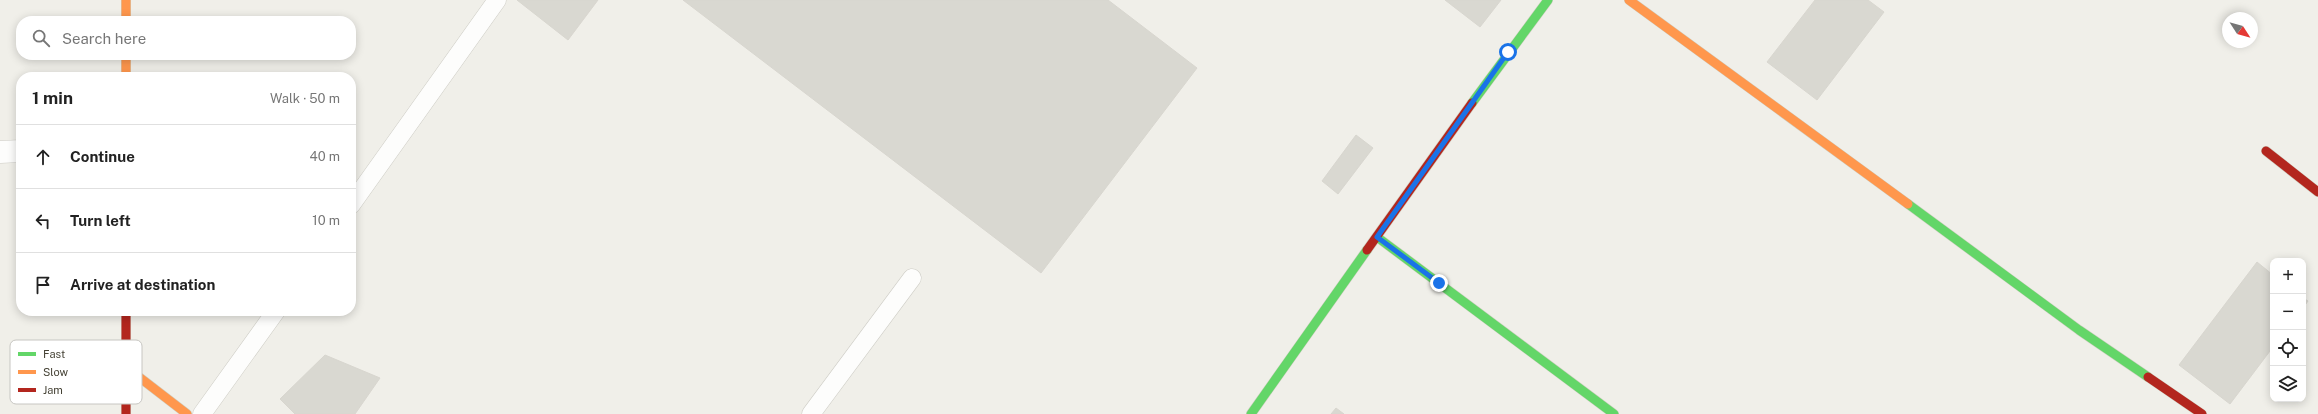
<!DOCTYPE html>
<html lang="en">
<head>
<meta charset="utf-8">
<style>
  :root { --surface:#fff; --page:#f2f2f2; --text:#222; --muted:#767676; --line:#e0e0e0 }
  body { margin:0; font-family:"Public Sans",sans-serif; background:var(--page); color:var(--text) }
  .controls { position:absolute; right:12px; bottom:12px; display:grid; overflow:hidden; border-radius:8px; box-shadow:0 2px 10px #0003 }
  .controls button { width:36px; height:36px; display:grid; place-items:center; padding:0; border:0; border-bottom:1px solid var(--line); background:var(--surface); color:var(--text); font:20px sans-serif }
  .compass { position:absolute; left:2222px; top:12px; width:36px; height:36px; border-radius:50%; background:var(--surface); box-shadow:0 2px 10px #0003; rotate:126deg }
  .stop { position:absolute; width:12px; height:12px; margin:-9px; border:3px solid #1a73e8; border-radius:50%; background:#fff }
  .stop.end { background:#1a73e8; border-color:#fff; box-shadow:0 1px 4px #0008 }
  .list { margin:0; padding:0; list-style:none }
  h2 { display:flex; justify-content:space-between; align-items:center; height:52px; margin:0; padding:0 16px; font-size:17px }
  h2 small { font-size:13px; font-weight:400; color:var(--muted) }
  .list li { display:grid; grid-template-columns:26px 1fr auto; gap:12px; align-items:center; box-sizing:border-box; height:64px; padding:0 16px; border-top:1px solid var(--line) }
  .list b { display:block; font-size:15px; white-space:nowrap }
  .list em { font-size:13px; font-style:normal; color:var(--muted) }
  .icon { flex:none; width:22px; height:22px; fill:none; stroke:currentColor; stroke-width:2; stroke-linecap:round; stroke-linejoin:round }
  .map { position:relative; flex:none; width:2318px; height:414px; overflow:hidden }
  .search { position:absolute; background:var(--surface); box-shadow:0 2px 10px #0003; left:16px; top:16px; width:340px; height:44px; display:flex; align-items:center; gap:10px; box-sizing:border-box; padding:0 14px; border-radius:16px; color:var(--muted); font-size:15px }
  .panel { position:absolute; background:var(--surface); box-shadow:0 2px 10px #0003; left:16px; top:72px; width:340px; height:244px; border-radius:16px }
  .map>svg:first-child { display:block }
  .building { fill:#d9d8d1; stroke:#d8d6cf }
  .lines { fill:none; stroke-linecap:round; stroke-linejoin:round }
  .lane-casing { stroke:#cecdc6; stroke-width:19 }
  .street-casing { stroke:#cecdc6; stroke-width:23 }
  .fast-casing { stroke:#cecec0; stroke-width:10 }
  .slow-casing { stroke:#cecec0; stroke-width:10 }
  .jam-casing { stroke:#cecec0; stroke-width:10 }
  .lane { stroke:#fdfdfc; stroke-width:18 }
  .street { stroke:#fdfdfc; stroke-width:22 }
  .fast { stroke:#63d668; stroke-width:9 }
  .slow { stroke:#ff974d; stroke-width:9 }
  .jam { stroke:#b3261e; stroke-width:9 }
  .route { stroke:#1a73e8; stroke-width:5 }
  .key { fill:#fff; stroke:#c7c6c2; stroke-width:1 }
  .key-label { font-size:11px; fill:#454235 }
</style>
</head>
<body>
<div class="map">
<svg width="2318" height="414" viewBox="0 0 2318 414">
  <rect width="100%" height="100%" fill="#f0efe9"/>
  <g class="building">
    <polygon points="517,0 598,0 568,40"/>
    <polygon points="683,0 1108,0 1197,68 1041,273"/>
    <polygon points="1445,0 1501,0 1480,27"/>
    <polygon points="1815,0 1868,0 1884,12 1817,100 1767,62"/>
    <polygon points="1356,135 1373,148 1338,194 1322,181"/>
    <polygon points="2257,262 2273,275 2273,347 2230,404 2179,365"/>
    <polygon points="2303,298 2308,301 2303,308"/>
    <polygon points="325,355 380,378 355,414 295,414 280,399"/>
    <polygon points="1336,408 1344,414 1331,414"/>
  </g>
  <g class="lines">
    <g class="lane-casing">
      <g id="lane">
        <polyline points="351,205 497,0"/>
        <polyline points="202,414 276,311"/>
        <polyline points="811,414 912,278"/>
      </g>
    </g>
    <g class="street-casing">
      <polyline id="street" points="0,152 21,151"/>
    </g>
    <g class="fast-casing">
      <g id="fast">
        <polyline points="1472,103 1548,0"/>
        <polyline points="1908,204 2079,330 2148,377"/>
        <polyline points="1377,237 1614,414"/>
        <polyline points="1251,414 1367,250"/>
      </g>
    </g>
    <g class="slow-casing">
      <g id="slow">
        <polyline points="126,0 126,21"/>
        <polyline points="1629,0 1908,204"/>
        <polyline points="126,55 126,77"/>
        <polyline points="126,367 187,414"/>
      </g>
    </g>
    <g class="jam-casing">
      <g id="jam">
        <polyline points="2266,151 2318,192"/>
        <polyline points="1367,250 1472,103"/>
        <polyline points="126,311 126,414"/>
        <polyline points="2148,377 2202,414"/>
      </g>
    </g>
    <use href="#lane" class="lane"/>
    <use href="#street" class="street"/>
    <use href="#fast" class="fast"/>
    <use href="#slow" class="slow"/>
    <use href="#jam" class="jam"/>
  </g>
  <g class="lines">
    <polyline class="route" points="1439,283 1377,237 1508,52"/>
  </g>
  <rect x="10" y="340" width="132" height="64" rx="6" class="key"/>
  <rect x="18" y="352" width="18" height="4" fill="#63d668"/>
  <rect x="18" y="370" width="18" height="4" fill="#ff974d"/>
  <rect x="18" y="388" width="18" height="4" fill="#b3261e"/>
  <g class="key-label">
    <text x="43" y="358">Fast</text>
    <text x="43" y="376">Slow</text>
    <text x="43" y="394">Jam</text>
  </g>
</svg>
<div class="controls">
<button>+</button>
<button>−</button>
<button><svg class="icon" aria-label="locate" viewBox="0 0 24 24"><circle cx="12" cy="12" r="6"/><path d="M12 2v4M12 18v4M2 12h4M18 12h4"/></svg></button>
<button><svg class="icon" aria-label="layers" viewBox="0 0 24 24"><path d="M12 4l9 5-9 5-9-5zM3 14l9 5 9-5"/></svg></button>
</div>
<svg class="compass" viewBox="-18 -18 36 36"><path d="M0-13l5 13h-10z" fill="#e53935"/><path d="M0 13l5-13h-10z" fill="#767676"/></svg>
<div class="stop" style="left:1508px;top:52px"></div>
<div class="stop end" style="left:1439px;top:283px"></div>
<div class="search"><svg class="icon" aria-label="search" viewBox="0 0 24 24"><circle cx="10" cy="10" r="6"/><path d="M15 15l6 6"/></svg>Search here</div>
<section class="panel">
<h2>1 min<small>Walk · 50 m</small></h2>
<ul class="list">
<li><svg class="icon" aria-label="ahead" viewBox="0 0 24 24"><path d="M12 20V5M6 11l6-6 6 6"/></svg><div><b>Continue</b></div><em>40 m</em></li>
<li><svg class="icon" aria-label="left" viewBox="0 0 24 24"><path d="M17 20v-9H6M10 6l-5 5 5 5"/></svg><div><b>Turn left</b></div><em>10 m</em></li>
<li><svg class="icon" aria-label="arrive" viewBox="0 0 24 24"><path d="M6 21V4h12l-3 4 3 4H6"/></svg><div><b>Arrive at destination</b></div></li>
</ul>
</section>
</div>
</body>
</html>
